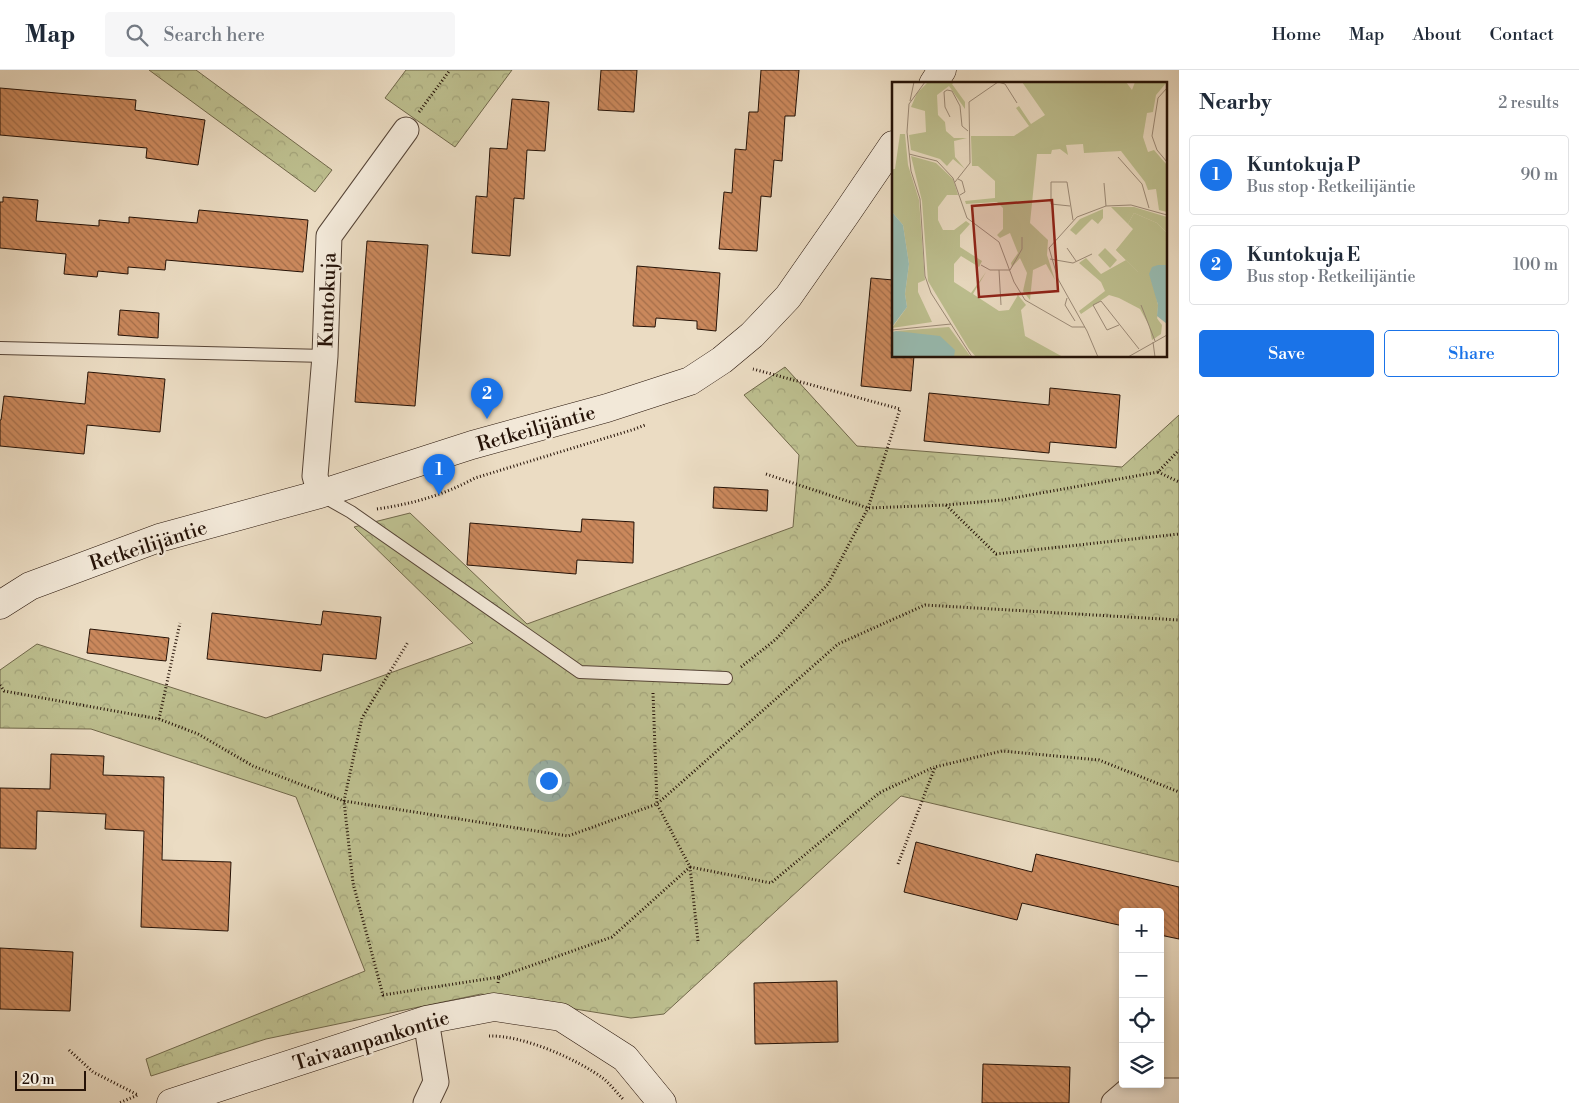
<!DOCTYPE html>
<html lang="en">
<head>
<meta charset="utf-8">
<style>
  :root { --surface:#fff; --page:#f6f6f7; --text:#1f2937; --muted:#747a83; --line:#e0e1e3; --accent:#1a73e8 }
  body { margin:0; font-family:"Libre Bodoni",serif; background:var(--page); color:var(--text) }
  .controls { position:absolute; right:15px; bottom:15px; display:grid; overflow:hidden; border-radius:5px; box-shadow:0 2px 8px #0003 }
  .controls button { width:45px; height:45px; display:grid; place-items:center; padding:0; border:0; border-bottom:1px solid var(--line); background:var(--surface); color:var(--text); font:25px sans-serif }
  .scale { position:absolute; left:15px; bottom:12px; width:71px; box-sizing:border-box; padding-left:5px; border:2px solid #251207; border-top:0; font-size:14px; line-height:18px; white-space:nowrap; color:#251207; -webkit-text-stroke:4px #f2e8d8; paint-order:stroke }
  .you { position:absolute; left:548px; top:710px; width:18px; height:18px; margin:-12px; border:4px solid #fff; border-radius:50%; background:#1a73e8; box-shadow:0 0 0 8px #1a73e833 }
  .badge { display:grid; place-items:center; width:32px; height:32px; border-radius:50%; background:var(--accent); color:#fff; font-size:16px; font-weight:700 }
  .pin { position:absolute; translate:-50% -41px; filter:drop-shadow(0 1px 2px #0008) }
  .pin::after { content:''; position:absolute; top:26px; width:18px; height:15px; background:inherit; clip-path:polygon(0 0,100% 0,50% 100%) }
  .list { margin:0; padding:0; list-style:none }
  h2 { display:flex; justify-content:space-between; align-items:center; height:65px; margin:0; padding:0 20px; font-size:21px }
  h2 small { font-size:16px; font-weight:400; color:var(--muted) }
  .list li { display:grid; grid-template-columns:32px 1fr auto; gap:15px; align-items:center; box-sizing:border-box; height:80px; margin:0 10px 10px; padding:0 10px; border:1px solid var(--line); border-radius:5px }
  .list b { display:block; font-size:19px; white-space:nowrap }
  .list p { margin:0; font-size:16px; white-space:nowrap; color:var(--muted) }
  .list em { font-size:16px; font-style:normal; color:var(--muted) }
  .actions { display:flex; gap:10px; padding:15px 20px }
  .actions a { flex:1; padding:11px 0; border:1px solid var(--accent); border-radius:5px; text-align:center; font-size:18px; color:var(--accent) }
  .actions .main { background:var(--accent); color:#fff }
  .icon { flex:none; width:28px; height:28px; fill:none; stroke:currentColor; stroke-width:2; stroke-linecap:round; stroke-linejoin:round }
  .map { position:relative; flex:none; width:1179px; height:1033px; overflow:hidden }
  header { display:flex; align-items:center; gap:30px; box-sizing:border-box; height:70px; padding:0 25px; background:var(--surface); border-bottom:1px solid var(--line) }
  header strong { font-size:24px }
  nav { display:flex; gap:28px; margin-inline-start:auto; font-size:18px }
  .search { width:350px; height:45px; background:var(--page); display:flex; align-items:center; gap:12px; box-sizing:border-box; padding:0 18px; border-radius:5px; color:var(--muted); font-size:19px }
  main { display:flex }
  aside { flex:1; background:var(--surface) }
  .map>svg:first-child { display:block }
  .forest { fill:url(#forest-crowns); stroke:#71684b }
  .building { fill:url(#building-back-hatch); stroke:#251207 }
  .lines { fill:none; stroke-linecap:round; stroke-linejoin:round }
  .lane-casing { stroke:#564436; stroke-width:14 }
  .street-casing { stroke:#564436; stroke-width:27 }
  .secondary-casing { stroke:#251207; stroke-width:29 }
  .path { stroke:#251207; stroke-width:3; stroke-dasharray:1 2.5; stroke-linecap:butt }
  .lane { stroke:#f2e8d8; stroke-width:12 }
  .street { stroke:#f2e8d8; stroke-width:25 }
  .secondary { stroke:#f2e8d8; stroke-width:28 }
  .labels { text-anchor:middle; stroke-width:4.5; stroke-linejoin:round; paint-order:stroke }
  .street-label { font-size:20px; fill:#251207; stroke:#f2e8d8 }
  .inset-road { fill:none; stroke:#9c8b78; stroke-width:1 }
  .view { fill:#8f2418; fill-opacity:0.15; stroke:#8f2418; stroke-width:2.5 }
  .inset-edge { fill:none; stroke:#251207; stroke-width:2.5 }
</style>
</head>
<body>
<header>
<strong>Map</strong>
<div class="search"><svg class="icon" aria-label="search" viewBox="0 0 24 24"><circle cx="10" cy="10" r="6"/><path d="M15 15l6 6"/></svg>Search here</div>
<nav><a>Home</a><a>Map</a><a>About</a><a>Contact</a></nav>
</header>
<main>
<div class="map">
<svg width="1179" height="1033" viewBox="0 0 1179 1033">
  <defs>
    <pattern id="forest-crowns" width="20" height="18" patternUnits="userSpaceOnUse" patternTransform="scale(1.25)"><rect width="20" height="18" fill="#bdbf8f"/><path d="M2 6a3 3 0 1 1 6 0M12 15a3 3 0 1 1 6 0" fill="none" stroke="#a2a37a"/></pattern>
    <pattern id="building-back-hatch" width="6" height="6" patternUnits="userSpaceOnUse" patternTransform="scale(1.25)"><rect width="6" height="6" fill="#ca885c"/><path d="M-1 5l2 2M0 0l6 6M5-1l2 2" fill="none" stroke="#a46e4a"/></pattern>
  </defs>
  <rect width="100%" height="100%" fill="#ebdcc3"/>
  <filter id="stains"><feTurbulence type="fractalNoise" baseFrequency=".004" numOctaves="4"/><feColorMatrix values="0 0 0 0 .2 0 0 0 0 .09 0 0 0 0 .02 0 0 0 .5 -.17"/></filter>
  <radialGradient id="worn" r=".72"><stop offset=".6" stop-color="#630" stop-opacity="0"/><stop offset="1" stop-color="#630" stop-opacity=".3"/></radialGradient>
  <g class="forest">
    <polygon points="149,0 196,0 332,100 315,122"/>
    <polygon points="406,0 512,0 455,77 385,28"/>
    <polygon points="785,297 857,376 1122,397 1179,345 1179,792 901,726 664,944 631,948 481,924 266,969 151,1006 146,989 365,901 296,727 91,659 0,658 0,600 37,574 266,648 473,573 354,457 410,443 527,554 793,457 799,385 744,325"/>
  </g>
  <g class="building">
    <polygon points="601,0 637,0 634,42 598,40"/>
    <polygon points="761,0 799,0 795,46 785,46 782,91 774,90 771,127 761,126 757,181 719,179 724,122 732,123 735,79 746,80 749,42 758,42"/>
    <polygon points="0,18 136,30 135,40 205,50 198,95 146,88 147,78 0,65"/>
    <polygon points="512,29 549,32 545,81 527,80 524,129 514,128 510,186 472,183 476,126 487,127 490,78 507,79"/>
    <polygon points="3,127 38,130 36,151 99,156 99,150 129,153 129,147 197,153 199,140 308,150 303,202 166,190 165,200 128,197 128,204 98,201 97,207 64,204 66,184 0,178 0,132 3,132"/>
    <polygon points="367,171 428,175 415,336 355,332"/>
    <polygon points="637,196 720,203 716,261 697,259 697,251 656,248 655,257 633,256"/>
    <polygon points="871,208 893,210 893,286 914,286 911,321 861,316"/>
    <polygon points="120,240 159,243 158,268 118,265"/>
    <polygon points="88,302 165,309 160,362 87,355 84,384 0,376 0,350 1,350 4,326 85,334"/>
    <polygon points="1050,318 1120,325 1116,378 1050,372 1049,383 924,371 929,323 1049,335"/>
    <polygon points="714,417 768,420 767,441 713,438"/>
    <polygon points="582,449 634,452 633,493 577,490 576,504 467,495 470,453 581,462"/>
    <polygon points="323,541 381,547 376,589 323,584 321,601 207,589 212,543 321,555"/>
    <polygon points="90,559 169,568 166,591 87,583"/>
    <polygon points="51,684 104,686 103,705 164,707 162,790 231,792 228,861 141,857 144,761 105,759 106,744 37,741 36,779 0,778 0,718 50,719"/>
    <polygon points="916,772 1032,802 1036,784 1179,817 1179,869 1160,865 1160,842 1123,842 1123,856 1022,833 1017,850 904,822"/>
    <polygon points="0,878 73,882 70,941 0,939"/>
    <polygon points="837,911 838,972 755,974 754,913"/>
    <polygon points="983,994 1070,997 1069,1033 982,1033"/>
  </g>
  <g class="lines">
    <g class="lane-casing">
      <g id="lane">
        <polyline points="0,278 325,286"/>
        <polyline points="321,425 351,442 580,602 726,608"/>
      </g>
    </g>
    <g class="street-casing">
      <g id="street">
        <polyline points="320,424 315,406 325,286 329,166 406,60"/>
        <polyline points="426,1033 436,1012 426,950"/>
        <polyline points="1114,1033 1128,1021 1179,1021"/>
      </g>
    </g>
    <g class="secondary-casing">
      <g id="secondary">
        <polyline points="933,14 942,0"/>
        <polyline points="0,535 30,516 159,468 320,424 472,375 607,338 690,311 722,290 752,265 788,227 846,144 893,75"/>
        <polyline points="171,1033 426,950 494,937 561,947 625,988 662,1033"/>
      </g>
    </g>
    <g class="path">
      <polyline points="419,42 450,0"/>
      <polyline points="1158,402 1179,412"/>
      <polyline points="766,404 868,438 946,435 1002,430 1158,402 1179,380"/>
      <polyline points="946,435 996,484 1179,464"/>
      <path d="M377,439C412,434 444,425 475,408L635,359L645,355"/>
      <polyline points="741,597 775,570 828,514 868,438 900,339 753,299"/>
      <polyline points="0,615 4,621 159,649 198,664 253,696 344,731 362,648 408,572"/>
      <polyline points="653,623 657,734 690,797 698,871"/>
      <polyline points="159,649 180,553"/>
      <polyline points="898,794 935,697 1002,681 1099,690 1179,722"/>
      <polyline points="690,797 771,813 879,723 934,697"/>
      <polyline points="499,907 612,867 690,797"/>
      <polyline points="498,913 499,907 383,925 353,813 344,731 568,766 657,734 838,574 925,535 1179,550"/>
      <path d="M489,966C523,965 577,989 604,1009C611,1015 617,1023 623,1029"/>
      <polyline points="69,980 93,1002 138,1025 119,1033"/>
    </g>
    <use href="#lane" class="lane"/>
    <use href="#street" class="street"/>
    <use href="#secondary" class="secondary"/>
  </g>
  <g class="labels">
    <g class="street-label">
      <text transform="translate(327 230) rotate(-88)" y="7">Kuntokuja</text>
      <text transform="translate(536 358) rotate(-16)" y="7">Retkeilijäntie</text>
      <text transform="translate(148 475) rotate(-18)" y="7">Retkeilijäntie</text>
      <text transform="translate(371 970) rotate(-17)" y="7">Taivaanpankontie</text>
    </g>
  </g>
  <g transform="translate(892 12)">
    <rect width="275" height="275" fill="#ebdcc3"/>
    <path d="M242,131L265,141L275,151V183H266L264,235L270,243L269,252L260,258L246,190L224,168L241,147L236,142Z" fill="#bdbf8f"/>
    <path d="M36,0H63L60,2L73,20V27L57,4L45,13L46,33L53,40L54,49L62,56H75L62,59L63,75L73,87L61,77L55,84L48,77L19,68L17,53L34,50L33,29L19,25L25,11ZM130,0H234L240,8L243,0H275L264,13L261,30L255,31L251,55L256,70L262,68L275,83V130L267,128L264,107L256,108L253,100L229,69L192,71L191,62L174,63L176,73L168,67L160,68L159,72H145L138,141L156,158L155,173L163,198L154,182L141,188L138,218L131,209L135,191L128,176L120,185L119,181L126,171L118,151L108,156L105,153L111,147V126L105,120L74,122L73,119L103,116V99L86,84H80L79,54H122L137,44L124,26L127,24L139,42L153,33ZM8,52H13L16,83L27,118L33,198L26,201V210L40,240L0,246L15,225L13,212L17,182L11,143L0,130V87H3ZM19,74L44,81L61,97L66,113H55L46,125V138L51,148H62L74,139L78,142L68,153V165L90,179L87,185L69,174L62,182V200L79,211L94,190L81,212L107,229L117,228L126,213L134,223L129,228L133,254L171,275H84L77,267L36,199L30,119ZM219,125H242L275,135V151L265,141L242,131L236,142ZM211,127V136L206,142L200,137L184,153L178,148L188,137ZM194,176L209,192L234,178L246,190L257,192L266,223L264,256L248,227L227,216L217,213L189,232L187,229L213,209L209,200L187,181ZM57,245L79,275H62V268L4,249Z" fill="#bdbf8f"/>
    <path d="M17,125L24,128L26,155H21L14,132Z" fill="#bdbf8f"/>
    <path d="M236,155L258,178L246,190L224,168ZM213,166L225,178L218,186L206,173Z" fill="#bdbf8f"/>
    <path d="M0,130L11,143L17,182L13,212L15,225L0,245ZM266,183H275V242L265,234L266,223L257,192L260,185ZM4,249L48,254L63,268L62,275H0V250Z" fill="#98bcb2"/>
    <path class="inset-road" d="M33,0L17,22L15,50L19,89L28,117L33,194L39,211L80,275M275,6L266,16L260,54L265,68L275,80M18,19L22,0M58,35L53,25L52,10L55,8L60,9L68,24L70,44L76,49M17,72L45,79L61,96L75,136L107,160L122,200L133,218L180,245H193M226,75L250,102L257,126M66,97L70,99L73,110L68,113M63,100L78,81L77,20L106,0L113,2L125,21M212,101L214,124M178,124L159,122V100H175L181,138M175,166L184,179M158,177L181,181L200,172M89,183L98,188H118L130,167V155M107,188L109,223M175,216L173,223L183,239M249,223L263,259M227,243L215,248L201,223L209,219L247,267M0,248L59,242M261,260L263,275M206,275L195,249L166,197L157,166L185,135L214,124L239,123L275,133M236,275L275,253"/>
    <path class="view" d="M160,118L166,209L87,215L80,124Z"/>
    <rect width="275" height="275" class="inset-edge"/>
  </g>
  <rect width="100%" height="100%" filter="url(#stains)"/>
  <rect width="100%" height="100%" fill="url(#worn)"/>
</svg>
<div class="controls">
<button>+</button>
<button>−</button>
<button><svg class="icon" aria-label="locate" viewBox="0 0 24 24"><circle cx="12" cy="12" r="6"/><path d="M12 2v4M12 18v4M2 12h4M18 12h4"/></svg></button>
<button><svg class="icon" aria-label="layers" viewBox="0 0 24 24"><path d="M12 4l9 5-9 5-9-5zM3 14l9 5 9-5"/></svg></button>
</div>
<div class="scale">20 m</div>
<div class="you"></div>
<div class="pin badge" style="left:439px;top:425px">1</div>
<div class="pin badge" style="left:487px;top:349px">2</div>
</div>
<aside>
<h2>Nearby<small>2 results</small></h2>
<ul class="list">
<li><span class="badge">1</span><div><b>Kuntokuja P</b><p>Bus stop · Retkeilijäntie</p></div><em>90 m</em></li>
<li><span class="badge">2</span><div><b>Kuntokuja E</b><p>Bus stop · Retkeilijäntie</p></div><em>100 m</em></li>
</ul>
<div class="actions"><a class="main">Save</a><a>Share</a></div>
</aside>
</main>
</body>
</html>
